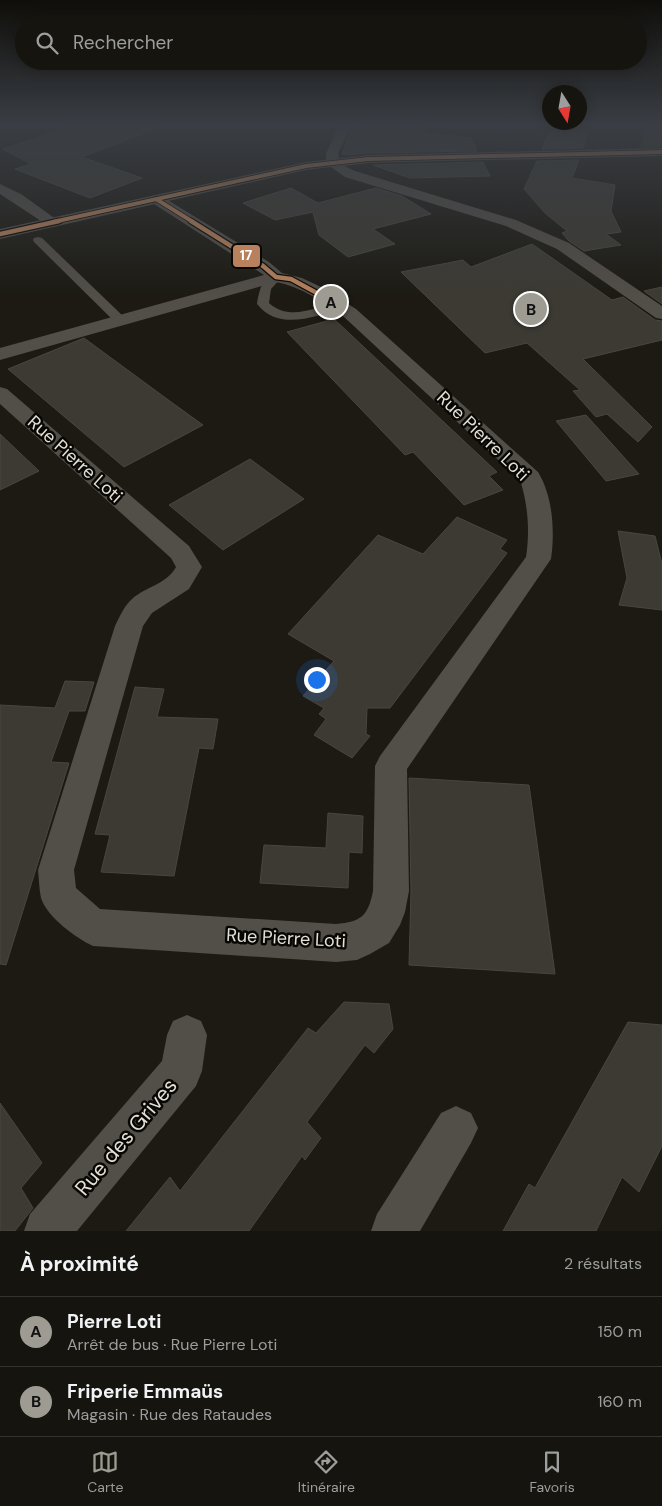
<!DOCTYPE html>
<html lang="fr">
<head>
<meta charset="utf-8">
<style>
  :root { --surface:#15140e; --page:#22211c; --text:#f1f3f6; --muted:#9d9e9e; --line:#34332e; --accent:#9d9b92 }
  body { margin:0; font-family:"DM Sans",sans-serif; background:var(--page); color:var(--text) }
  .compass { position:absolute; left:542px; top:85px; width:45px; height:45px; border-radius:50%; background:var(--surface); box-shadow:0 2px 12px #0003; rotate:169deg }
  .you { position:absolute; left:316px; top:679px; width:18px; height:18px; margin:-12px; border:4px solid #fff; border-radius:50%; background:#1a73e8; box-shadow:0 0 0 8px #1a73e833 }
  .badge { display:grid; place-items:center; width:32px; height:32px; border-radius:50%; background:var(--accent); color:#111; font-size:16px; font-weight:700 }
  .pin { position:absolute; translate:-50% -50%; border:2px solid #fff; box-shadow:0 1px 5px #0006 }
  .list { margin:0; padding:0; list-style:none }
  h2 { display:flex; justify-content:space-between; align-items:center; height:65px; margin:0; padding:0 20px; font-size:21px }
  h2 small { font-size:16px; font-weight:400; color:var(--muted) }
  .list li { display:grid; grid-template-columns:32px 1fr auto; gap:15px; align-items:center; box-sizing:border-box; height:70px; padding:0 20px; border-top:1px solid var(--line) }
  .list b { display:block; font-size:19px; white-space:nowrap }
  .list p { margin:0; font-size:16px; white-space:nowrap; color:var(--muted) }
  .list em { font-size:16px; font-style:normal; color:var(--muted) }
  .icon { flex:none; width:28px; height:28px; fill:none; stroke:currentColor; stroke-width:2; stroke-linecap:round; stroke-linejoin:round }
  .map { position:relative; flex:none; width:662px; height:1231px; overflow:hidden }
  .search { position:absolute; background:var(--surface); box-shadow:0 2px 12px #0003; left:15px; right:15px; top:15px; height:55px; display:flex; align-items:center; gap:12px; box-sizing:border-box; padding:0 18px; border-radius:28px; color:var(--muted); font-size:19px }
  .sheet { height:205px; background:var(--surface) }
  nav { display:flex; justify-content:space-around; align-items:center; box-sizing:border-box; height:70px; border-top:1px solid var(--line); background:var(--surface); font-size:14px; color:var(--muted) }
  nav a { display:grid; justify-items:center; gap:2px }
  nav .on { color:var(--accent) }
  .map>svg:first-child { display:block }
  .green { fill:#30391e }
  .building { fill:#3c3a33; stroke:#494640 }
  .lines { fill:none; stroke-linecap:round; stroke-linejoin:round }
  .service { fill:#524e48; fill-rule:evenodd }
  .minor { fill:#524e48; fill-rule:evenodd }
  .tertiary { fill:#524e48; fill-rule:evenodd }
  .bus-1-far1-casing { stroke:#080703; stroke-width:5.5 }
  .bus-1-casing { stroke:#080703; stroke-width:7 }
  .bus-1-far1 { stroke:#b6815c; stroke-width:4 }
  .bus-1 { stroke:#b6815c; stroke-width:4.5 }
  .labels { text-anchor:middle; stroke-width:5; stroke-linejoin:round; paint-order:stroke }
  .street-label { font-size:18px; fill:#e3e0d7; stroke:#080703 }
  .near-street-label { font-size:21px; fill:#e3e0d7; stroke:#080703 }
  .line-badge { stroke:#080703; stroke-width:2 }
  .badge-label { font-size:14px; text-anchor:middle; font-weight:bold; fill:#fff }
</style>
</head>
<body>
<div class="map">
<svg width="662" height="1231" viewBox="0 0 662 1231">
  <rect width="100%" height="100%" fill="#1c1a13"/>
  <polygon class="green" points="646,124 662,124 662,147 640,148"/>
  <g class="building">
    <polygon points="79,124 162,124 162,126 82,157 142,178 90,198 15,169 31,164 3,149"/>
    <polygon points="553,124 580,124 578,129 588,131 583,148 542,149"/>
    <polygon points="363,125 426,127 424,133 471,138 477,151 368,153 347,155 342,154 351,129 362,130"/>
    <polygon points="579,160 572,178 615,185 611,211 621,232 606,234 621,245 584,251 569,241 562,233 567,231 545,213 524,189 537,161"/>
    <polygon points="483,162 490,176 410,178 373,165"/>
    <polygon points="291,188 318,203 376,188 402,196 431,214 373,229 395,244 348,257 319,235 313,212 275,220 243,203"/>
    <polygon points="532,244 612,300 623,297 655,320 662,321 662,340 583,359 652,427 638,442 607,414 596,417 573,391 580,390 527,343 485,353 401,272 463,260 471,267"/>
    <polygon points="662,287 662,304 644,291"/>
    <polygon points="334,319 497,472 489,476 503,490 464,505 413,452 405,455 287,332"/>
    <polygon points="84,338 167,399 203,425 124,467 8,369"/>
    <polygon points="586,415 639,474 606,481 556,421"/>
    <polygon points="0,434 39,471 0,490"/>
    <polygon points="250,459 304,499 223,550 169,505"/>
    <polygon points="457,517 507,540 500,549 507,553 390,708 367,708 366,734 370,736 352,758 314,735 326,719 319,714 324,708 303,696 334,661 288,634 378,535 423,554"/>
    <polygon points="618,531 655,536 662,564 662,610 619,605 627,578"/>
    <polygon points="65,681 94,682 85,711 69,711 51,762 69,763 6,965 0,964 0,705 55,708"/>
    <polygon points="135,687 164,689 157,717 218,719 213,749 199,748 174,876 101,872 110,835 95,834"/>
    <polygon points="409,778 529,785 555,974 409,965 411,891"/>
    <polygon points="328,813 363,816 362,853 349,852 348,888 260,883 264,845 326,848"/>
    <polygon points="344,1002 389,1004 393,1029 374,1053 365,1045 307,1122 321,1138 305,1160 302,1156 249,1231 126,1231 170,1177 180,1191 308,1028 316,1033"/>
    <polygon points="628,1022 662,1025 662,1146 639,1192 622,1177 596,1231 503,1231 529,1184 535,1188"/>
    <polygon points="0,1103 42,1163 21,1188 33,1208 15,1231 0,1231"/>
  </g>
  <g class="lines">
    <g class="service">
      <polygon points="38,237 42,238 125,318 127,321 125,324 117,324 34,242 33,240 34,238"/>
      <path d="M276,274L282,277L271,289L269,303C290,322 316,307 339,301L345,305L343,308C316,316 279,332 257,304C259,291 262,277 276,274Z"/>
    </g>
    <g class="minor">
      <polygon points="340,124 352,124 338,153 340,162 333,166 326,162 326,153"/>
      <polygon points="0,184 21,194 60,222 57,225 47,225 0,194"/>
      <path d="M156,195L161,196L269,262L282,273L302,278L321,287L356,309L538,472C553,496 555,532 551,559L407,769L409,891L405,912L400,925L389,943L370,954L357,960L336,962L93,946C76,938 47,917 41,898C39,889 39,879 38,870L115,626C120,616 124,606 132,599C145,587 167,584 176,567L171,558L0,404V387L7,389L189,546L202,567L189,589L152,613L143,626L74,870L76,888L100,909L336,924C361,922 368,916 373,891L375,766L380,756L526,557C530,532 528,504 520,480L344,317C323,302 302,287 276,282L0,360V348L264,275L151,202L149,199L151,196Z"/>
      <polygon points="187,1015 201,1021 207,1035 202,1071 196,1086 77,1231 24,1231 30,1214 162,1061 167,1035 173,1021"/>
      <polygon points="456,1106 471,1113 478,1128 471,1143 420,1231 371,1231 377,1214 441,1113"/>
    </g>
    <polygon class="tertiary" points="662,148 662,156 368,163 344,166 355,171 516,220 569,243 662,306 662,319 656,318 557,249 506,226 345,177 331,167 306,170 0,239 0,229 306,162 368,155"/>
    <g class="bus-1-far1-casing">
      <g id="bus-1-far1">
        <polyline points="156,199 193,222"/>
        <polyline points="53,222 306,166 368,159 662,152"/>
      </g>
    </g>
    <g class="bus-1-casing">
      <g id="bus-1">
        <polyline points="191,221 263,266 276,277 291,279 339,305"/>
        <polyline points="0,234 59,221"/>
      </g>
    </g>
    <use href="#bus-1-far1" class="bus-1-far1"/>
    <use href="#bus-1" class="bus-1"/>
  </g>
  <linearGradient id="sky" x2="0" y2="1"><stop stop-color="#0f0e0a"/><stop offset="0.42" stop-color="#3a3e44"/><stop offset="1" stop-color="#3a3e44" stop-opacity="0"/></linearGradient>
  <rect width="662" height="297" fill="url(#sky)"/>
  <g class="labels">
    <g class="street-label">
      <text transform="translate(483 436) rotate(44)" y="6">Rue Pierre Loti</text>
      <text transform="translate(75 459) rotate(42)" y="6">Rue Pierre Loti</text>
      <text transform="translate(286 938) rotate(3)" y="6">Rue Pierre Loti</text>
    </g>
    <g class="near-street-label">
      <text transform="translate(126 1137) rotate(-50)" y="7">Rue des Grives</text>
    </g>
  </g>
  <rect class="line-badge" x="232" y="244" width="29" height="24" rx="5" fill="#b6815c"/>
  <g class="badge-label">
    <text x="246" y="260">17</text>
  </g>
</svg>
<svg class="compass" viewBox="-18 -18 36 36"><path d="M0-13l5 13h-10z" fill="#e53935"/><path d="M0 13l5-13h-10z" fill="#9d9e9e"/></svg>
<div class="you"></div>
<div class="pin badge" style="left:331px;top:302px">A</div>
<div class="pin badge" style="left:531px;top:309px">B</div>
<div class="search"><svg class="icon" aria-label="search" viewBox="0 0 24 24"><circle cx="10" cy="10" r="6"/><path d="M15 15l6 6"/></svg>Rechercher</div>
</div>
<section class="sheet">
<h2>À proximité<small>2 résultats</small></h2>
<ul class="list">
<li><span class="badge">A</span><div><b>Pierre Loti</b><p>Arrêt de bus · Rue Pierre Loti</p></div><em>150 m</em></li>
<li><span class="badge">B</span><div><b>Friperie Emmaüs</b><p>Magasin · Rue des Rataudes</p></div><em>160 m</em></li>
</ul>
</section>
<nav>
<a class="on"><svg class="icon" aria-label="map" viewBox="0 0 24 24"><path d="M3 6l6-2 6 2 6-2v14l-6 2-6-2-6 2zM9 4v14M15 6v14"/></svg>Carte</a>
<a><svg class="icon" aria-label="directions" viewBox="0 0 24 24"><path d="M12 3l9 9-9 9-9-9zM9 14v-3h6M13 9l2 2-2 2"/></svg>Itinéraire</a>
<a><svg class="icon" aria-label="saved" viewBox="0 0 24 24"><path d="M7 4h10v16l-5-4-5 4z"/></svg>Favoris</a>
</nav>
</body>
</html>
